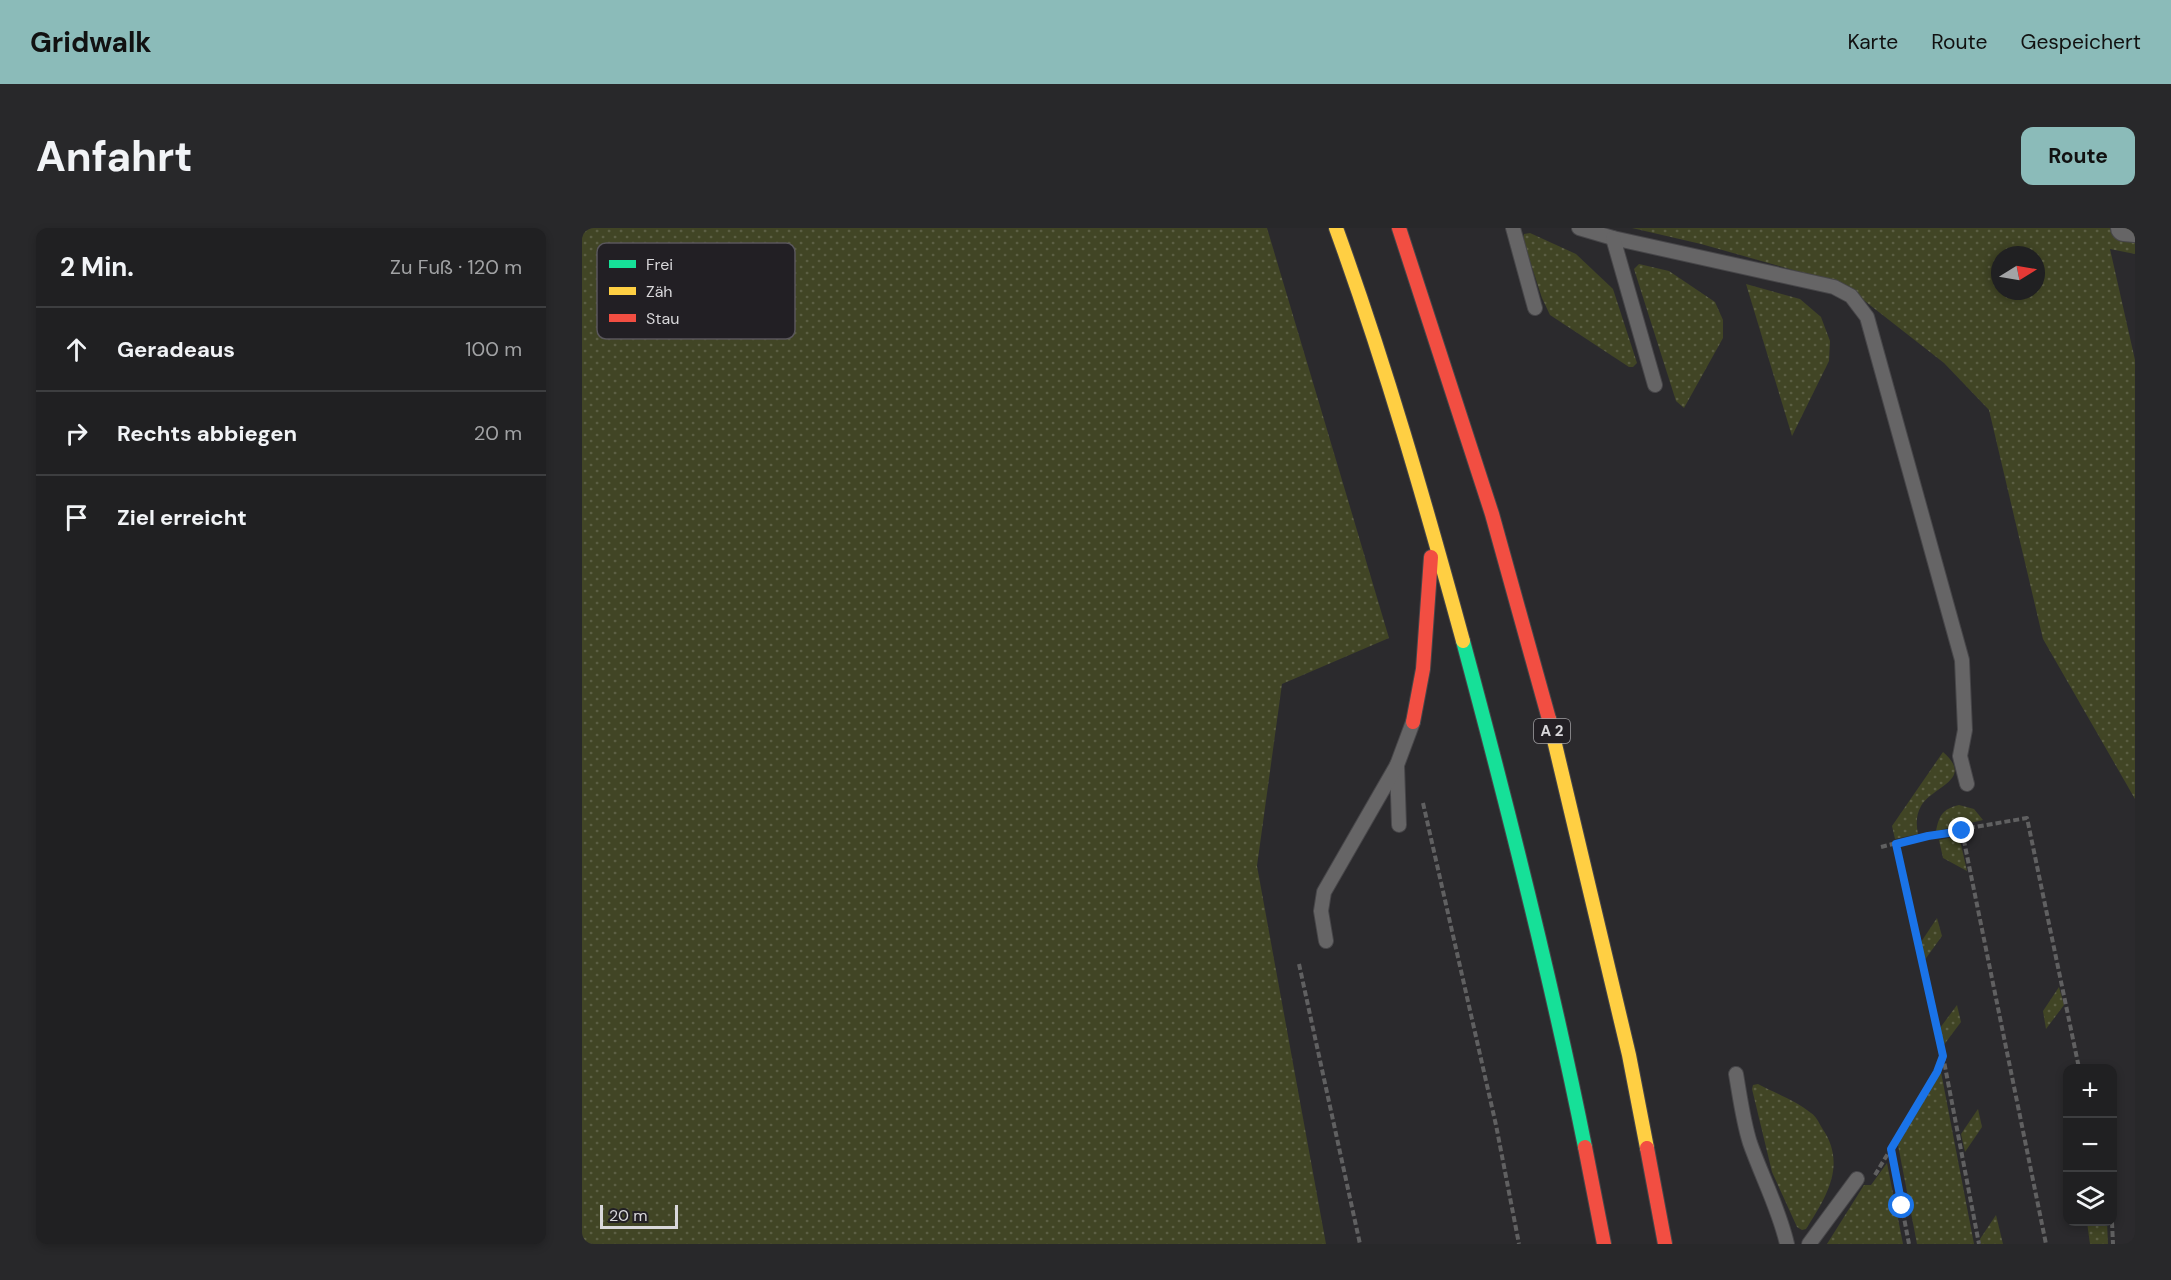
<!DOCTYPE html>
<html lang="de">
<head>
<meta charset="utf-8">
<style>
  :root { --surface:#202022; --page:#28282a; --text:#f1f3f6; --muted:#a2a3a5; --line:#3d3e40; --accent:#8bbbb9 }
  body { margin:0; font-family:"DM Sans",sans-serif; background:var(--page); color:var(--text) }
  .controls { position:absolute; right:18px; bottom:18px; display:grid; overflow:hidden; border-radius:12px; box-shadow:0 3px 9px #0003 }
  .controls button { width:54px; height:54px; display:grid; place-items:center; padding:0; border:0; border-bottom:2px solid var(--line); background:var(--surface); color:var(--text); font:30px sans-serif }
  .compass { position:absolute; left:1409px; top:18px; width:54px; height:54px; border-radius:50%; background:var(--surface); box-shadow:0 3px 9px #0003; rotate:79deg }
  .scale { position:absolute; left:18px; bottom:15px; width:78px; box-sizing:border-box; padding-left:6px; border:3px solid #d8d7da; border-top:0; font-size:16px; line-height:21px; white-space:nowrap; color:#d8d7da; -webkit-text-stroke:4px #221f24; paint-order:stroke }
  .stop { position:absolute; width:18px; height:18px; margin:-14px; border:4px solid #1a73e8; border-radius:50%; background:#fff }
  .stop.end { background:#1a73e8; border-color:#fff; box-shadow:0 2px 6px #0008 }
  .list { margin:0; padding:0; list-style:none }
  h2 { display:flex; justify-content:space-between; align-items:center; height:78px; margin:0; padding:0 24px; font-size:26px }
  h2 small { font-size:20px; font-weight:400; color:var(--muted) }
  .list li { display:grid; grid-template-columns:39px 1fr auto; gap:18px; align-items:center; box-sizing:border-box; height:84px; padding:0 24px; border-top:2px solid var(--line) }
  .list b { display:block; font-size:22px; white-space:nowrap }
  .list em { font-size:20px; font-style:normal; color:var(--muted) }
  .icon { flex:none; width:33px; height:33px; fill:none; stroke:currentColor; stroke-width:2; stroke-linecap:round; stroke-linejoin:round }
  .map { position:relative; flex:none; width:1553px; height:1016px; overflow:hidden; border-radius:12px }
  header { display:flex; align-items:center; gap:36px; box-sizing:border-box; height:84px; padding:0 30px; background:var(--accent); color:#111 }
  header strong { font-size:28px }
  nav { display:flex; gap:33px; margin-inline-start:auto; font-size:21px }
  .intro { display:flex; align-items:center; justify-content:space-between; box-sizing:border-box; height:144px; padding:0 36px }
  h1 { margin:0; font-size:42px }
  .button { padding:15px 27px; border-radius:12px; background:var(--accent); color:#111; font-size:21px; font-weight:700 }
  main { display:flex; gap:36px; padding:0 36px }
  aside { flex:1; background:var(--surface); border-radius:12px; box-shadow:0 3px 9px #0003 }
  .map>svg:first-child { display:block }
  .grass { fill:url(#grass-dots); fill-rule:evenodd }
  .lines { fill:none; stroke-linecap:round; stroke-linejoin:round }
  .lane-casing { stroke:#474649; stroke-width:16 }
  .street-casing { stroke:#474649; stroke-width:28 }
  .fast-casing { stroke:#474649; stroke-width:16 }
  .slow-casing { stroke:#474649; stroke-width:16 }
  .jam-casing { stroke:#474649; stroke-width:16 }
  .path { stroke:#606061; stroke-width:4; stroke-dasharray:6 3; stroke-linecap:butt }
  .lane { stroke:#666566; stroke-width:14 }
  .street { stroke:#666566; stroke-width:26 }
  .fast { stroke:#16e098; stroke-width:14 }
  .slow { stroke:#ffcf43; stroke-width:14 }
  .jam { stroke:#f24e42; stroke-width:14 }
  .route { stroke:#1a73e8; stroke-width:8 }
  .labels { text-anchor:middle; stroke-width:4.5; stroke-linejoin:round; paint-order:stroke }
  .shield { fill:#221f24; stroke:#a1a0a3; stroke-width:1.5 }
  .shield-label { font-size:15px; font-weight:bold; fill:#d8d7da }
  .key { fill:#221f24; stroke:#59565b; stroke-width:1.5 }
  .key-label { font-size:16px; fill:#d8d7da }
</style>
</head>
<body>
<header>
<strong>Gridwalk</strong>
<nav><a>Karte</a><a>Route</a><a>Gespeichert</a></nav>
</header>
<div class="intro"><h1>Anfahrt</h1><a class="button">Route</a></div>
<main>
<aside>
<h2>2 Min.<small>Zu Fuß · 120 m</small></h2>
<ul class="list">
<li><svg class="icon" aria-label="ahead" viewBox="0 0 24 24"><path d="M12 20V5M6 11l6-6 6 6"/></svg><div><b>Geradeaus</b></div><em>100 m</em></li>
<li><svg class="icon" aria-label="right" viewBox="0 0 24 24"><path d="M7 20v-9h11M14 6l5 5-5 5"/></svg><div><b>Rechts abbiegen</b></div><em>20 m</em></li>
<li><svg class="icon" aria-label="arrive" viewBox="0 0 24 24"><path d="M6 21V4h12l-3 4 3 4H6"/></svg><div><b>Ziel erreicht</b></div></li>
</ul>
</aside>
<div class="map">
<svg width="1553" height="1016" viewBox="0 0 1553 1016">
  <defs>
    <pattern id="grass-dots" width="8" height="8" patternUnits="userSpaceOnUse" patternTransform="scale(1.5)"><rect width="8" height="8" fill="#414525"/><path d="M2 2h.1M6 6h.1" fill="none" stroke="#5c5f44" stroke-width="1.8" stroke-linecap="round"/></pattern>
  </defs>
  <rect width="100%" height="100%" fill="#2b2a2d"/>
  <g class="grass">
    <polygon points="0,0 685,0 807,410 700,456 675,638 744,1016 0,1016"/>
    <path d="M1050,0H1553V26L1528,21L1553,132V571L1461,411L1407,182L1362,135L1261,56L1119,16ZM1418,27H1454V63H1418Z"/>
    <polygon points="948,5 994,26 1031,61 1055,135 1051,139 1047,139 968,87 960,70 941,12 942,6"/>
    <polygon points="1057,36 1087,43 1133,74 1141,92 1141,110 1102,180 1094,173 1052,41"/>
    <polygon points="1164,56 1218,71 1239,89 1248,113 1247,133 1210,208"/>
    <path d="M1361,524C1393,552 1351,558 1339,578C1334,587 1334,596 1336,606L1313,611L1310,598Z"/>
    <path d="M1377,577L1392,581L1401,592L1354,603C1357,587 1361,581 1377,577Z"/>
    <polygon points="1377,608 1385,643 1361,630 1357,612"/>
    <polygon points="1355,690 1360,708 1342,733 1339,714"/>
    <polygon points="1477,759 1482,777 1464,801 1461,783"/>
    <polygon points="1375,777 1379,794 1361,818 1358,800"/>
    <polygon points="1359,844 1392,1016 1335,1016 1316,917"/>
    <path d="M1176,856C1193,865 1214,873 1229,885C1234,888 1237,895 1240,900C1265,936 1245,968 1224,1001L1220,1002L1215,999L1190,944L1170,861L1171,857Z"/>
    <polygon points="1396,881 1400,899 1383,924 1379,906"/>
    <polygon points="1305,935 1321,1016 1245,1016 1282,957 1289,957"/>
    <polygon points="1414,987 1421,1016 1399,1016 1398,1011"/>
    <polygon points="1505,994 1525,994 1526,1016 1508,1016"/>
  </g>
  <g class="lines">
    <g class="lane-casing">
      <g id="lane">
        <polyline points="931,0 953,80"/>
        <polyline points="997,0 1031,10 1252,59 1269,68 1285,89 1380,432 1383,502 1378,528 1385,556"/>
        <polyline points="1031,10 1073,157"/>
        <polyline points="815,537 817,597"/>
        <polyline points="744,713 739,683 742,664 815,537 831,494"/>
        <path d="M1154,846C1158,869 1161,893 1168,915C1180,949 1197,981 1205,1016"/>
        <polyline points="1227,1016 1275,951"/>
      </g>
    </g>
    <g class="street-casing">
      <polyline id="street" points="1542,0 1553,1"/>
    </g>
    <g class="fast-casing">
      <path id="fast" d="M881,413C926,580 969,749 1003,919"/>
    </g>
    <g class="slow-casing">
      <g id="slow">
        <path d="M754,0C803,135 843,274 881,413"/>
        <polyline points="967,491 1047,827 1065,920"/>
      </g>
    </g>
    <g class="jam-casing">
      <g id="jam">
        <polyline points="817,0 910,286 967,491"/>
        <polyline points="831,494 841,441 849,329"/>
        <polyline points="1003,919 1022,1016"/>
        <polyline points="1065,920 1083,1016"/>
      </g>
    </g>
    <g class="path">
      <polyline points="841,575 914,897 937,1016"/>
      <polyline points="1380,603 1464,1016"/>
      <polyline points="1314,616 1361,828 1397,1016"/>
      <polyline points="1299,619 1346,607 1445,590 1497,840"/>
      <polyline points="717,736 778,1016"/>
      <polyline points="1309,922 1327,1016"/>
      <polyline points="1293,947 1355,844 1361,829"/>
      <polyline points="1530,994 1531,1016"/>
    </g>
    <use href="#lane" class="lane"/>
    <use href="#street" class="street"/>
    <use href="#fast" class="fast"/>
    <use href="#slow" class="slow"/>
    <use href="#jam" class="jam"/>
  </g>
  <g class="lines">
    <polyline class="route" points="1320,978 1309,921 1355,844 1361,828 1314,616 1346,608 1380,603"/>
  </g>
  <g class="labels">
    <rect class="shield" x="952" y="491" width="36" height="24" rx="4.5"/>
    <g class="shield-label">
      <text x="970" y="508">A 2</text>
    </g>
  </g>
  <rect x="15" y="15" width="198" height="96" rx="9" class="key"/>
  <rect x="27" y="32" width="27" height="8" fill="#16e098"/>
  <rect x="27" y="59" width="27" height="8" fill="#ffcf43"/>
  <rect x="27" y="86" width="27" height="8" fill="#f24e42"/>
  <g class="key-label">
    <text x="64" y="42">Frei</text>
    <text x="64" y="69">Zäh</text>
    <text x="64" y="96">Stau</text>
  </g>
</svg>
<div class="controls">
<button>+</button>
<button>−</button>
<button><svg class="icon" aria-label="layers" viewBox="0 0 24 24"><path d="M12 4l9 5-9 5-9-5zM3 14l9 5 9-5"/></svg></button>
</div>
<svg class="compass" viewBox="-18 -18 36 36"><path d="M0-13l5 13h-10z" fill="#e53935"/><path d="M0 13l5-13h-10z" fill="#a2a3a5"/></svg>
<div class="scale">20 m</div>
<div class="stop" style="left:1320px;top:978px"></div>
<div class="stop end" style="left:1380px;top:603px"></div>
</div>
</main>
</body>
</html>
